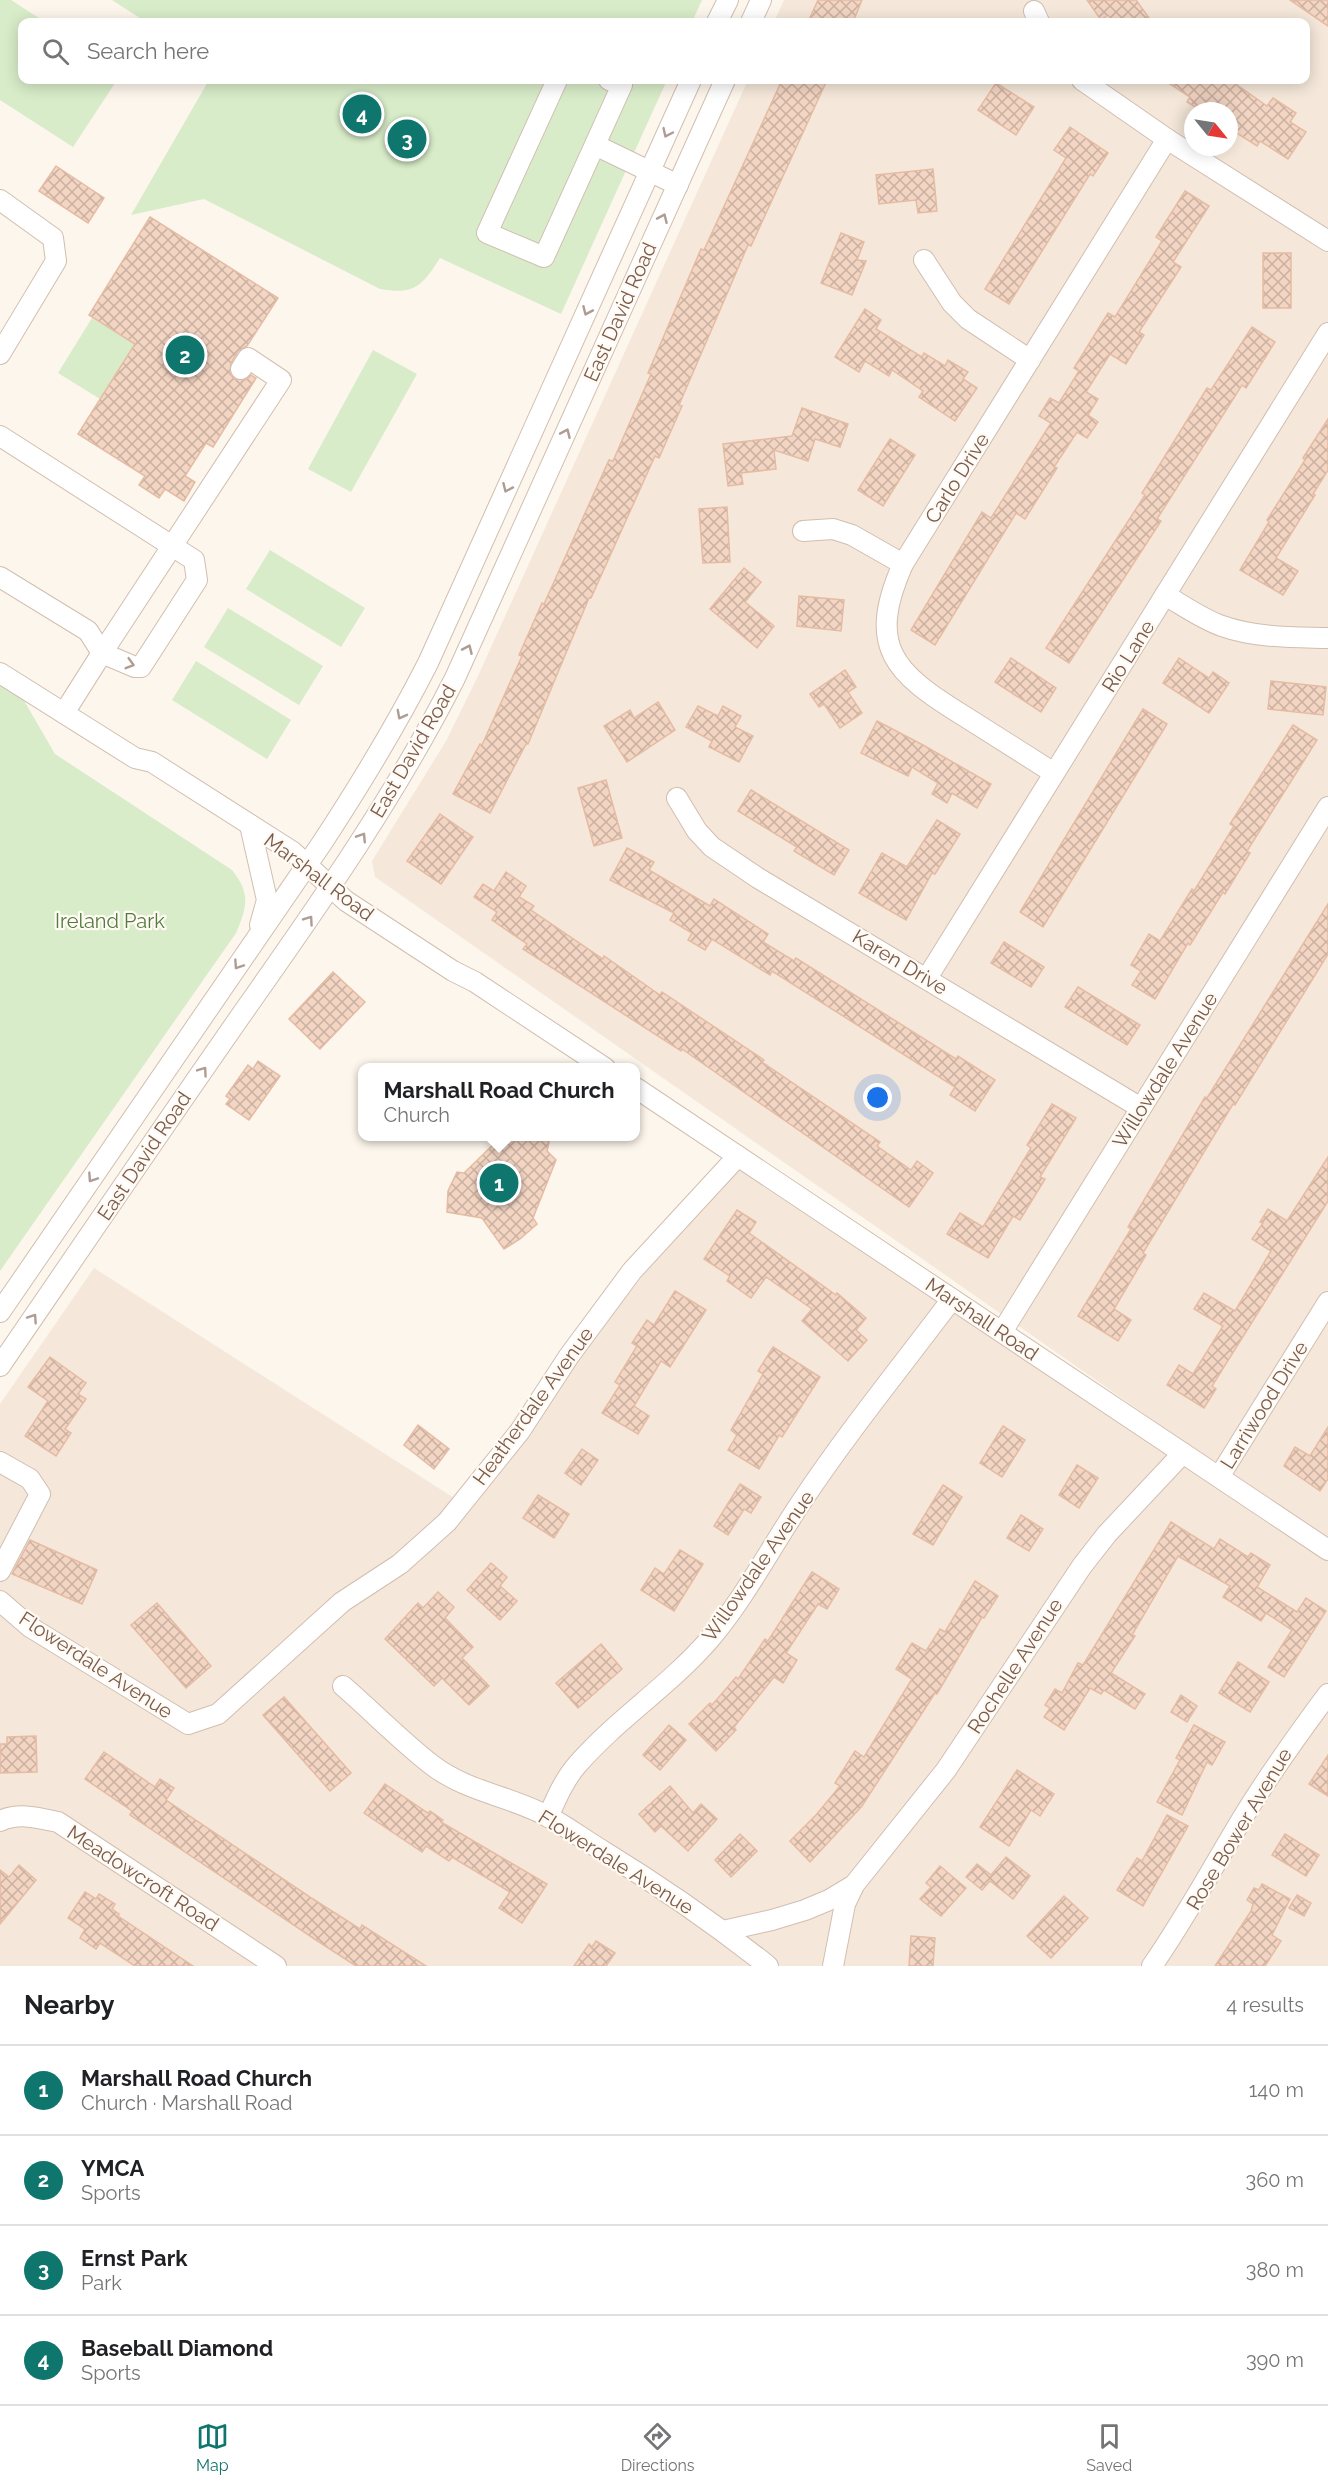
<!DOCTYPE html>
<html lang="en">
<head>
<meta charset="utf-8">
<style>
  :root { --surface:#fff; --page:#f2f2f2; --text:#202124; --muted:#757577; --line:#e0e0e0; --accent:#0f766e }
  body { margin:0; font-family:Raleway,sans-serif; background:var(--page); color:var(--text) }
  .compass { position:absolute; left:1184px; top:102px; width:54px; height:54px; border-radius:50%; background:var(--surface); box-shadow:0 3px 15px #0003; rotate:120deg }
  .you { position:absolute; left:878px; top:1098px; width:21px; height:21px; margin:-15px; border:4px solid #fff; border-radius:50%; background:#1a73e8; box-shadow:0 0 0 9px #1a73e833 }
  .badge { display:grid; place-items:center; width:39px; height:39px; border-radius:50%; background:var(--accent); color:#fff; font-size:20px; font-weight:700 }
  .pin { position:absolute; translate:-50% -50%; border:3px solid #fff; box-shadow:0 2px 6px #0006 }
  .popup { position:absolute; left:358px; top:1063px; width:282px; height:78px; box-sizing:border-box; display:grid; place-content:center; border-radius:12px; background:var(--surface); filter:drop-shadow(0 2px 4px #0005); font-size:20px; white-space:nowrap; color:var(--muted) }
  .popup b { font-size:22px; color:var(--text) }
  .popup::after { content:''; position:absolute; left:50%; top:100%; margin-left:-12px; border:12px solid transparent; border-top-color:var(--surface) }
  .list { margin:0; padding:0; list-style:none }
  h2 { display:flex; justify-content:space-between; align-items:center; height:78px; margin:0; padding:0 24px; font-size:26px }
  h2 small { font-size:20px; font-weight:400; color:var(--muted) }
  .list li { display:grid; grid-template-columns:39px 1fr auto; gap:18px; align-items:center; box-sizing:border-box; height:90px; padding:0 24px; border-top:2px solid var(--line) }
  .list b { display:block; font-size:22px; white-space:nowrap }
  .list p { margin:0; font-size:20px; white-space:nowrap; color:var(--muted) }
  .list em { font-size:20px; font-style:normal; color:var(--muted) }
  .icon { flex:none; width:33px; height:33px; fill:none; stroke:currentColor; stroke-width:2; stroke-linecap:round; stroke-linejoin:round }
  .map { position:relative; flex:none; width:1328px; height:1966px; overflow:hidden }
  .search { position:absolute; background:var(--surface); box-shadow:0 3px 15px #0003; left:18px; right:18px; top:18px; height:66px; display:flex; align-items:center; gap:15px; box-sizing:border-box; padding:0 21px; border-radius:12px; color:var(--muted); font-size:22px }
  .sheet { height:438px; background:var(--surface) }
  nav { display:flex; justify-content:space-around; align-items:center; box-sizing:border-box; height:84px; border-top:2px solid var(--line); background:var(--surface); font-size:16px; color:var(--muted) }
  nav a { display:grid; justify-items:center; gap:3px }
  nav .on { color:var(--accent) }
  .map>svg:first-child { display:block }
  .residential { fill:#f5e8da; fill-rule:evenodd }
  .green { fill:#d8ecc9 }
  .building { fill:url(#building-cross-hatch); stroke:#e6bba3; stroke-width:1.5 }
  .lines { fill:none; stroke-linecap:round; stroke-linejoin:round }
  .minor-casing { stroke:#d1beb0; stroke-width:22 }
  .minor { stroke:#fff; stroke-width:20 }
  .oneway { stroke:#af9d94 }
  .labels { text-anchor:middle; stroke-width:4.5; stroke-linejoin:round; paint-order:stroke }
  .street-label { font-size:20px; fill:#7a5c4d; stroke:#fffaf3 }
  .park-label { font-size:20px; fill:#537a41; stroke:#fffaf3 }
</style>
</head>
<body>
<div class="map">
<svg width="1328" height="1966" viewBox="0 0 1328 1966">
  <defs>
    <pattern id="building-cross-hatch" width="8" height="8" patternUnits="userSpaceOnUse" patternTransform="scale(1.5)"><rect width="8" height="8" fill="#f3d5c3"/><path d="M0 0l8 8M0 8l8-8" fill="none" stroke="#cab0a1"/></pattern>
  </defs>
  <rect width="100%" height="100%" fill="#fdf6ec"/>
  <g class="residential">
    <path d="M784,0H1328V1542L375,877L372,861L446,741L478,676L748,80H1306V22H774ZM1193,111H1229V147H1193Z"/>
    <polygon points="738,1156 1328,1552 1328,1966 0,1966 0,1404 94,1268 462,1503"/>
  </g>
  <g class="green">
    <polygon points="0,0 11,0 45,22 22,22 22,80 117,80 73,147 0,100"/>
    <polygon points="112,0 702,0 692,22 146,22"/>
    <path d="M209,80H667L561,314L440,258C422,286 415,295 380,289L204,199L131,215Z"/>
    <polygon points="92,318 135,344 100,399 58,373"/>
    <polygon points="373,350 417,374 351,492 308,469"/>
    <polygon points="270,550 365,608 341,647 246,589"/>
    <polygon points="228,608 323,666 299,705 204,647"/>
    <polygon points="196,661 291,720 267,759 172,700"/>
    <path d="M0,673L12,680L55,754L232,870C251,894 247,907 236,933L0,1271Z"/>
  </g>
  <g class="building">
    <polygon points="818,0 862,0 853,22 808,22"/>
    <polygon points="1087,0 1136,0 1152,22 1113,22 1108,15 1101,20"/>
    <polygon points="1290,0 1328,0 1328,26"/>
    <polygon points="782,80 827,80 751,246 748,245 679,405 682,406 659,458 655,456 591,598 589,598 528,744 526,744 490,813 453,794 480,744 482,745 522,656 519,655 542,603 544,604 609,460 613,461 651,374 648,373 701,249 704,250"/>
    <polygon points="1164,80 1230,80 1267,106 1273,98 1296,113 1290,122 1306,132 1288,159 1260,141 1257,146 1229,128 1229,111 1202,111 1187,102 1190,97"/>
    <polygon points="996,83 1034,107 1016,135 978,110"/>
    <polygon points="1070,127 1108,153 1093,176 1090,174 1009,304 985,289 1066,158 1054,150"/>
    <polygon points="56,166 104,198 88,223 39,191"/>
    <polygon points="933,169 937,211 918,213 916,200 879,204 876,175"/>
    <polygon points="1185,191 1209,206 1173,262 1181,267 1139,332 1144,335 1126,364 1110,354 1086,392 1098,399 1088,415 1098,422 1087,438 1077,432 1054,467 1057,468 1025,519 1016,513 935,645 911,630 982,512 991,518 1044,434 1051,423 1039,416 1050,398 1059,403 1079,371 1074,368 1108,313 1115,317 1162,241 1156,237"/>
    <polygon points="150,217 278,298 247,346 238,351 231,363 230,374 235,379 246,380 251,375 256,378 213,447 206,443 185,476 195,482 184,501 165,489 159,498 139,485 145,476 78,434 135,344 89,315"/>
    <polygon points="841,233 864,242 857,260 866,261 852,295 821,283"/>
    <rect x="1263" y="253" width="28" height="55"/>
    <polygon points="865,309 881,320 876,329 922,357 924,353 945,366 948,360 968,372 963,379 977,388 955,421 919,397 923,391 892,370 889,376 865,361 859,372 835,357"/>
    <polygon points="1252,327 1275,342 1246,388 1242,385 1157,519 1161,521 1069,663 1046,648 1145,495 1142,493 1207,388 1211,390"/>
    <polygon points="802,408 848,424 840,447 815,439 808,461 774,450 776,469 741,473 743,484 728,486 723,444 792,436"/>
    <polygon points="1328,419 1328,470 1313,494 1315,495 1276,558 1298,571 1283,595 1240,570 1269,522 1267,520 1305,460 1303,458"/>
    <polygon points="890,439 915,455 883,506 858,490"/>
    <polygon points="727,507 730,562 703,563 699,509"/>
    <polygon points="744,568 761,582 745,602 774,626 757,648 710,609"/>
    <polygon points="799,596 844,600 841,631 797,626"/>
    <polygon points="1011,658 1056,688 1041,712 995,682"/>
    <polygon points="1179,658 1209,678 1213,672 1229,683 1209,713 1163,683"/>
    <polygon points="845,670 856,687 848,692 862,713 840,728 824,704 819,707 810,694"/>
    <polygon points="1271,681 1326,687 1323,715 1268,709"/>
    <polygon points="658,702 675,730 627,762 604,726 630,710 634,718"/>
    <polygon points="698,706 718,716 723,706 741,716 735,727 753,736 739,762 709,747 712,741 686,727"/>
    <polygon points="1143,709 1167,724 1043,927 1020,912"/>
    <polygon points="877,721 923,745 991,784 977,808 952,793 947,803 932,794 938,783 912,767 908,776 861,753"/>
    <polygon points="1293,725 1317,740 1247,851 1250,853 1225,894 1223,892 1190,945 1188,943 1155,999 1132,985 1141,971 1131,965 1149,934 1160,941 1192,889 1194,891 1234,826 1230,824"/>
    <polygon points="606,780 622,838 594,846 578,788"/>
    <polygon points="751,790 849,850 834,875 794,851 797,847 738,811"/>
    <polygon points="440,814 473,837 441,884 407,861"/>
    <polygon points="937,820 960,834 935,874 932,873 906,920 859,893 882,853 907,867"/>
    <polygon points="627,848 654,862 649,870 710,906 714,899 768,934 763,942 794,961 796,958 956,1059 958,1056 995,1080 975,1111 950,1095 955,1087 772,971 770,975 712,939 705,950 688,940 692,933 670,920 674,913 610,880"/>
    <polygon points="506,872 526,886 519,897 534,906 531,910 603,959 604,956 660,995 662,992 764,1060 762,1062 880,1142 877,1146 911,1170 917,1161 933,1173 909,1207 682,1049 681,1051 523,949 527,944 492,920 497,912 474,897 483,884 494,891"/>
    <polygon points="1328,904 1328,954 1235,1105 1233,1104 1143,1253 1146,1255 1114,1309 1131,1320 1118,1341 1078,1316 1131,1229 1128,1227 1205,1097 1207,1098"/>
    <polygon points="1004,942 1044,967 1031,987 991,963"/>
    <polygon points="333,972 365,1002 320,1049 289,1019"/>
    <polygon points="1078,987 1140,1025 1127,1045 1065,1007"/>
    <polygon points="258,1061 280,1076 249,1120 226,1104 230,1099 226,1096 248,1065 253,1069"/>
    <polygon points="1052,1104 1076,1118 1040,1177 1045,1179 1020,1220 1013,1216 988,1258 947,1234 960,1213 983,1227 1031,1148 1027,1145"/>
    <polygon points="501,1137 544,1137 549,1142 547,1151 556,1160 533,1218 537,1224 520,1239 504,1249 482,1218 447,1212 448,1191 457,1172 464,1173"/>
    <polygon points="1328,1157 1328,1201 1212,1386 1216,1389 1204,1408 1167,1385 1179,1365 1193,1374 1223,1326 1194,1309 1204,1293 1235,1311 1271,1251 1252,1239 1263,1223 1260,1222 1268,1209 1287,1221"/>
    <polygon points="737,1210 756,1222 749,1233 836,1295 837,1293 866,1318 856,1330 867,1340 848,1361 802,1321 812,1309 766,1277 751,1298 727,1281 730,1276 704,1259"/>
    <polygon points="675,1291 706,1310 670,1367 661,1361 634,1406 649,1416 638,1434 602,1413 620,1385 615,1382 637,1346 632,1343 647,1320 654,1325"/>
    <polygon points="773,1347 820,1377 782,1437 779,1435 759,1469 728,1450 737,1435 731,1430 763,1374 758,1371"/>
    <polygon points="50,1357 86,1383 78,1394 86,1399 65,1429 71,1433 56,1456 25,1436 48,1401 28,1387"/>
    <polygon points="418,1425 449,1449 434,1469 404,1445"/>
    <polygon points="1003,1426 1025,1440 1002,1477 980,1463"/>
    <polygon points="1328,1427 1328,1479 1320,1491 1284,1466 1295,1447 1310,1456"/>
    <polygon points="582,1449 598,1460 581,1485 565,1473"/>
    <polygon points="1077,1465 1098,1478 1079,1508 1059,1495"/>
    <polygon points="740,1484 761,1497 751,1513 744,1509 728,1535 714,1526"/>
    <polygon points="943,1485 962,1497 933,1545 913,1534"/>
    <polygon points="538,1495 569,1514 554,1538 523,1518"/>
    <polygon points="1021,1515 1043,1529 1029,1551 1007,1538"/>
    <polygon points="1171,1522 1214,1549 1220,1539 1248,1557 1251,1553 1270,1565 1257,1587 1297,1612 1306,1598 1326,1611 1284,1677 1268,1667 1292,1630 1266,1613 1261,1621 1223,1597 1230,1586 1178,1556 1132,1635 1135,1636 1111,1673 1145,1694 1135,1709 1104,1690 1101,1694 1090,1688 1064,1730 1044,1717 1050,1708 1045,1705 1055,1689 1062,1693 1078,1663 1083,1665"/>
    <polygon points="30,1540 97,1570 82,1604 12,1574"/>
    <polygon points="680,1550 703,1564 674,1611 641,1590 655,1568 664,1574"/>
    <polygon points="491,1563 507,1577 500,1586 517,1601 500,1620 467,1590"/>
    <polygon points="812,1572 839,1589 827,1609 818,1604 786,1653 797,1660 783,1683 774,1677 734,1727 736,1730 716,1751 689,1724 710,1703 712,1705 736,1677 738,1679 765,1639 768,1641"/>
    <polygon points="975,1581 998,1596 984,1618 982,1617 937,1694 935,1693 862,1806 810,1862 790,1841 816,1815 840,1786 835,1783 855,1751 864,1757 912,1679 896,1669 912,1643 926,1651 940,1629 945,1632"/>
    <polygon points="438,1592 454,1607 445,1618 473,1647 462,1658 489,1686 469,1705 442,1678 434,1686 385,1639 418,1603 423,1608"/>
    <polygon points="157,1603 211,1666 186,1688 131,1625"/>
    <polygon points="601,1644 622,1669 578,1708 556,1683"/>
    <polygon points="1238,1662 1269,1682 1250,1712 1219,1693"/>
    <polygon points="1181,1695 1197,1706 1187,1722 1171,1712"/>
    <polygon points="284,1697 351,1773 330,1791 263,1715"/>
    <polygon points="669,1725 686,1740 660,1770 643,1755"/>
    <polygon points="1194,1725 1225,1742 1212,1765 1207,1762 1182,1815 1157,1802 1180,1760 1176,1758"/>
    <polygon points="36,1736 37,1772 0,1773 0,1744 7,1744 7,1737"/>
    <polygon points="104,1752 155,1787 160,1779 174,1788 166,1800 313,1899 360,1929 362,1925 426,1966 356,1966 316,1940 130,1815 132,1811 85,1779"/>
    <polygon points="1328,1755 1328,1796 1309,1784"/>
    <polygon points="1017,1770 1054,1794 1040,1816 1031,1810 1009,1846 980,1827"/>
    <polygon points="385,1784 428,1813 430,1811 443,1820 441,1822 547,1884 522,1923 499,1908 510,1892 452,1857 449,1861 426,1846 422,1852 364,1813"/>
    <polygon points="670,1786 693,1813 701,1804 717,1819 688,1851 661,1826 655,1832 639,1814"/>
    <polygon points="1167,1815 1188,1826 1143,1906 1117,1890 1137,1858 1142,1861"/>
    <polygon points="740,1834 757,1851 731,1877 715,1860"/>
    <polygon points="1285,1834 1319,1855 1306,1876 1272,1855"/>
    <polygon points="1006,1857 1030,1876 1013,1899 990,1881 982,1890 966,1877 977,1864 991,1875"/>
    <polygon points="19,1865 36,1880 0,1924 0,1870 9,1877"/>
    <polygon points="940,1866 966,1888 941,1916 920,1899 931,1887 926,1883"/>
    <polygon points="1262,1884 1290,1899 1272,1935 1281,1941 1265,1966 1215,1966 1251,1911 1253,1904 1247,1900 1254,1888 1259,1890"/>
    <polygon points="85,1892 96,1899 99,1894 115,1904 112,1909 119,1914 118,1916 193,1966 135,1966 100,1943 96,1949 80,1938 85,1929 68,1918"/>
    <polygon points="1297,1895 1311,1903 1304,1916 1289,1908"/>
    <polygon points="1064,1896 1088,1918 1051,1958 1027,1936"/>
    <polygon points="911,1936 935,1938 933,1966 909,1966"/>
    <polygon points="596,1941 615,1953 606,1966 574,1966 589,1944 592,1947"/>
  </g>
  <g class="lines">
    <g class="minor-casing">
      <g id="minor">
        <polyline points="1034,11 1039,22"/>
        <polyline points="717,22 728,0"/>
        <polyline points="751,22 761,0"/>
        <polyline points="557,80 487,233 544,257 622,85 609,80"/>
        <polyline points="1082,80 1167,139 1328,241"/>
        <polyline points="595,145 678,185"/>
        <polyline points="0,200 53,238 56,261 0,354"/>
        <polyline points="924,260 952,303 968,319 1030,360"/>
        <polyline points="0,436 194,560 197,580 141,667 135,667 102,653 64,713"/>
        <polyline points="803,531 833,529 852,535 903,564"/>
        <polyline points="0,577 88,631 102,653 281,380 248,358 241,369"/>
        <path d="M1165,595C1184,606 1202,619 1222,626C1256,638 1293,637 1328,638"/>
        <polyline points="0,673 135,758 152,762 293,852 346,901 453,971 475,982 605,1068"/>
        <path d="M1054,773C1024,754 994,735 964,716C894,673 866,647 903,564L1167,139"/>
        <polyline points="677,798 697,831 712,847 758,878 1141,1108"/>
        <polyline points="250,825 267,900 260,925"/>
        <polyline points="927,978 1328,333"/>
        <polyline points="636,1088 1328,1550"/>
        <path d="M0,1312L322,843C360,785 396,726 428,663L691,80"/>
        <polyline points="1002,1332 1328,807"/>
        <path d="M0,1366C83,1245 165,1124 249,1004C323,899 397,793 455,678L725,80"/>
        <polyline points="0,1462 30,1479 40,1494 0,1571"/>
        <polyline points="1219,1477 1328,1302"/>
        <polyline points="0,1601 30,1627 188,1724 218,1714 342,1602 400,1564 447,1522 520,1431 569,1356 632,1271 738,1156"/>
        <path d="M343,1686C373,1712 401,1741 432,1765C467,1792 511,1796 549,1817C567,1827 585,1840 603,1851C660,1886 715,1924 768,1966"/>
        <path d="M548,1817C556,1799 564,1780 577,1765C617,1719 669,1686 709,1640C744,1599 770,1549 800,1504C847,1433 901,1367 952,1299"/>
        <path d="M0,1821C19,1812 39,1818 58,1822L276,1966"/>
        <polyline points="723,1931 772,1920 805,1910 829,1900 854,1885 946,1770 1082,1566 1107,1534 1183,1453"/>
        <polyline points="833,1966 845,1904 854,1885"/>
        <path d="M1152,1966C1186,1917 1214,1865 1245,1814C1271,1772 1299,1733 1328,1694"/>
      </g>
    </g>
    <use href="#minor" class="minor"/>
  </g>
  <defs><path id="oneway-chevron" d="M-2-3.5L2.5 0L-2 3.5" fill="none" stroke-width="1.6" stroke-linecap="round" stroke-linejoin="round" transform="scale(1.5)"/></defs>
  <g class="oneway">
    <use href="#oneway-chevron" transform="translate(667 133) rotate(115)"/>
    <use href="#oneway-chevron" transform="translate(663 218) rotate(-66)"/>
    <use href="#oneway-chevron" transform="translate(587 311) rotate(114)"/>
    <use href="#oneway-chevron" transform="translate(566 433) rotate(-66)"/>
    <use href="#oneway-chevron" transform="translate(507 488) rotate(114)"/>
    <use href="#oneway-chevron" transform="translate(468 649) rotate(-66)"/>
    <use href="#oneway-chevron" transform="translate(130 664) rotate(16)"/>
    <use href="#oneway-chevron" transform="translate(401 715) rotate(118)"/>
    <use href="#oneway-chevron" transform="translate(362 837) rotate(-57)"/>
    <use href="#oneway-chevron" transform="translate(309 920) rotate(-55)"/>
    <use href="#oneway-chevron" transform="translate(238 965) rotate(124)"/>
    <use href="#oneway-chevron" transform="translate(203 1071) rotate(-55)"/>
    <use href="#oneway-chevron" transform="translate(92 1178) rotate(124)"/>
    <use href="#oneway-chevron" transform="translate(33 1318) rotate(-56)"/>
  </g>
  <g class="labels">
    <g class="street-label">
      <text transform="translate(620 312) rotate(-66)" y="7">East David Road</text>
      <text transform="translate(957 478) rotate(-58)" y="7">Carlo Drive</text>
      <text transform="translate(1128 656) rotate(-58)" y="7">Rio Lane</text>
      <text transform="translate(413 751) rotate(-60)" y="7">East David Road</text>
      <text transform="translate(319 877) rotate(37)" y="7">Marshall Road</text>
      <text transform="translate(900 962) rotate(31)" y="7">Karen Drive</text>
      <text transform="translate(1165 1070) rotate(-58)" y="7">Willowdale Avenue</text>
      <text transform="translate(144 1156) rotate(-56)" y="7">East David Road</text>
      <text transform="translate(982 1319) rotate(34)" y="7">Marshall Road</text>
      <text transform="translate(1264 1405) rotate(-58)" y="7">Larriwood Drive</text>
      <text transform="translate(533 1406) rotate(-54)" y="7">Heatherdale Avenue</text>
      <text transform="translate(758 1566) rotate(-55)" y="7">Willowdale Avenue</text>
      <text transform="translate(96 1665) rotate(33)" y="7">Flowerdale Avenue</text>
      <text transform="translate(1015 1666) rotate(-57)" y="7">Rochelle Avenue</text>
      <text transform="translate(1239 1829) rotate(-59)" y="7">Rose Bower Avenue</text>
      <text transform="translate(616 1862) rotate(32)" y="7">Flowerdale Avenue</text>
      <text transform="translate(143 1878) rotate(33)" y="7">Meadowcroft Road</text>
    </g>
    <g class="park-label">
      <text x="110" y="928">Ireland Park</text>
    </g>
  </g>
</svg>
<svg class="compass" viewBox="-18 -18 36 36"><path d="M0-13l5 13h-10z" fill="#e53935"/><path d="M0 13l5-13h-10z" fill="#757577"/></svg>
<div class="you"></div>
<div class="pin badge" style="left:499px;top:1183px">1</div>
<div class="popup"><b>Marshall Road Church</b>Church</div>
<div class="pin badge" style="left:185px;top:355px">2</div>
<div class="pin badge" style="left:407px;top:139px">3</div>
<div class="pin badge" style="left:362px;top:114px">4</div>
<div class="search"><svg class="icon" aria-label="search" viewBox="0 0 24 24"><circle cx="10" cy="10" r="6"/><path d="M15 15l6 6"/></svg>Search here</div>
</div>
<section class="sheet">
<h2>Nearby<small>4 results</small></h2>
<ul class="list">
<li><span class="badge">1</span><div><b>Marshall Road Church</b><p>Church · Marshall Road</p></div><em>140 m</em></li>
<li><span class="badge">2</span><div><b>YMCA</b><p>Sports</p></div><em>360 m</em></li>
<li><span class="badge">3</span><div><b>Ernst Park</b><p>Park</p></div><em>380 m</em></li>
<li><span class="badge">4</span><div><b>Baseball Diamond</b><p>Sports</p></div><em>390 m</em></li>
</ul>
</section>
<nav>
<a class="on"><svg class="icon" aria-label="map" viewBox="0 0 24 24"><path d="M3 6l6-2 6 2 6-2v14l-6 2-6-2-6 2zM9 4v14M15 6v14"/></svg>Map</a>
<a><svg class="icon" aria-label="directions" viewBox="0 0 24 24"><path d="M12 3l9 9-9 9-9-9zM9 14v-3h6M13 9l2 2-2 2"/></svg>Directions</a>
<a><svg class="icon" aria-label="saved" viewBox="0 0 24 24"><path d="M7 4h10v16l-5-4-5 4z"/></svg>Saved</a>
</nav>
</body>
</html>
